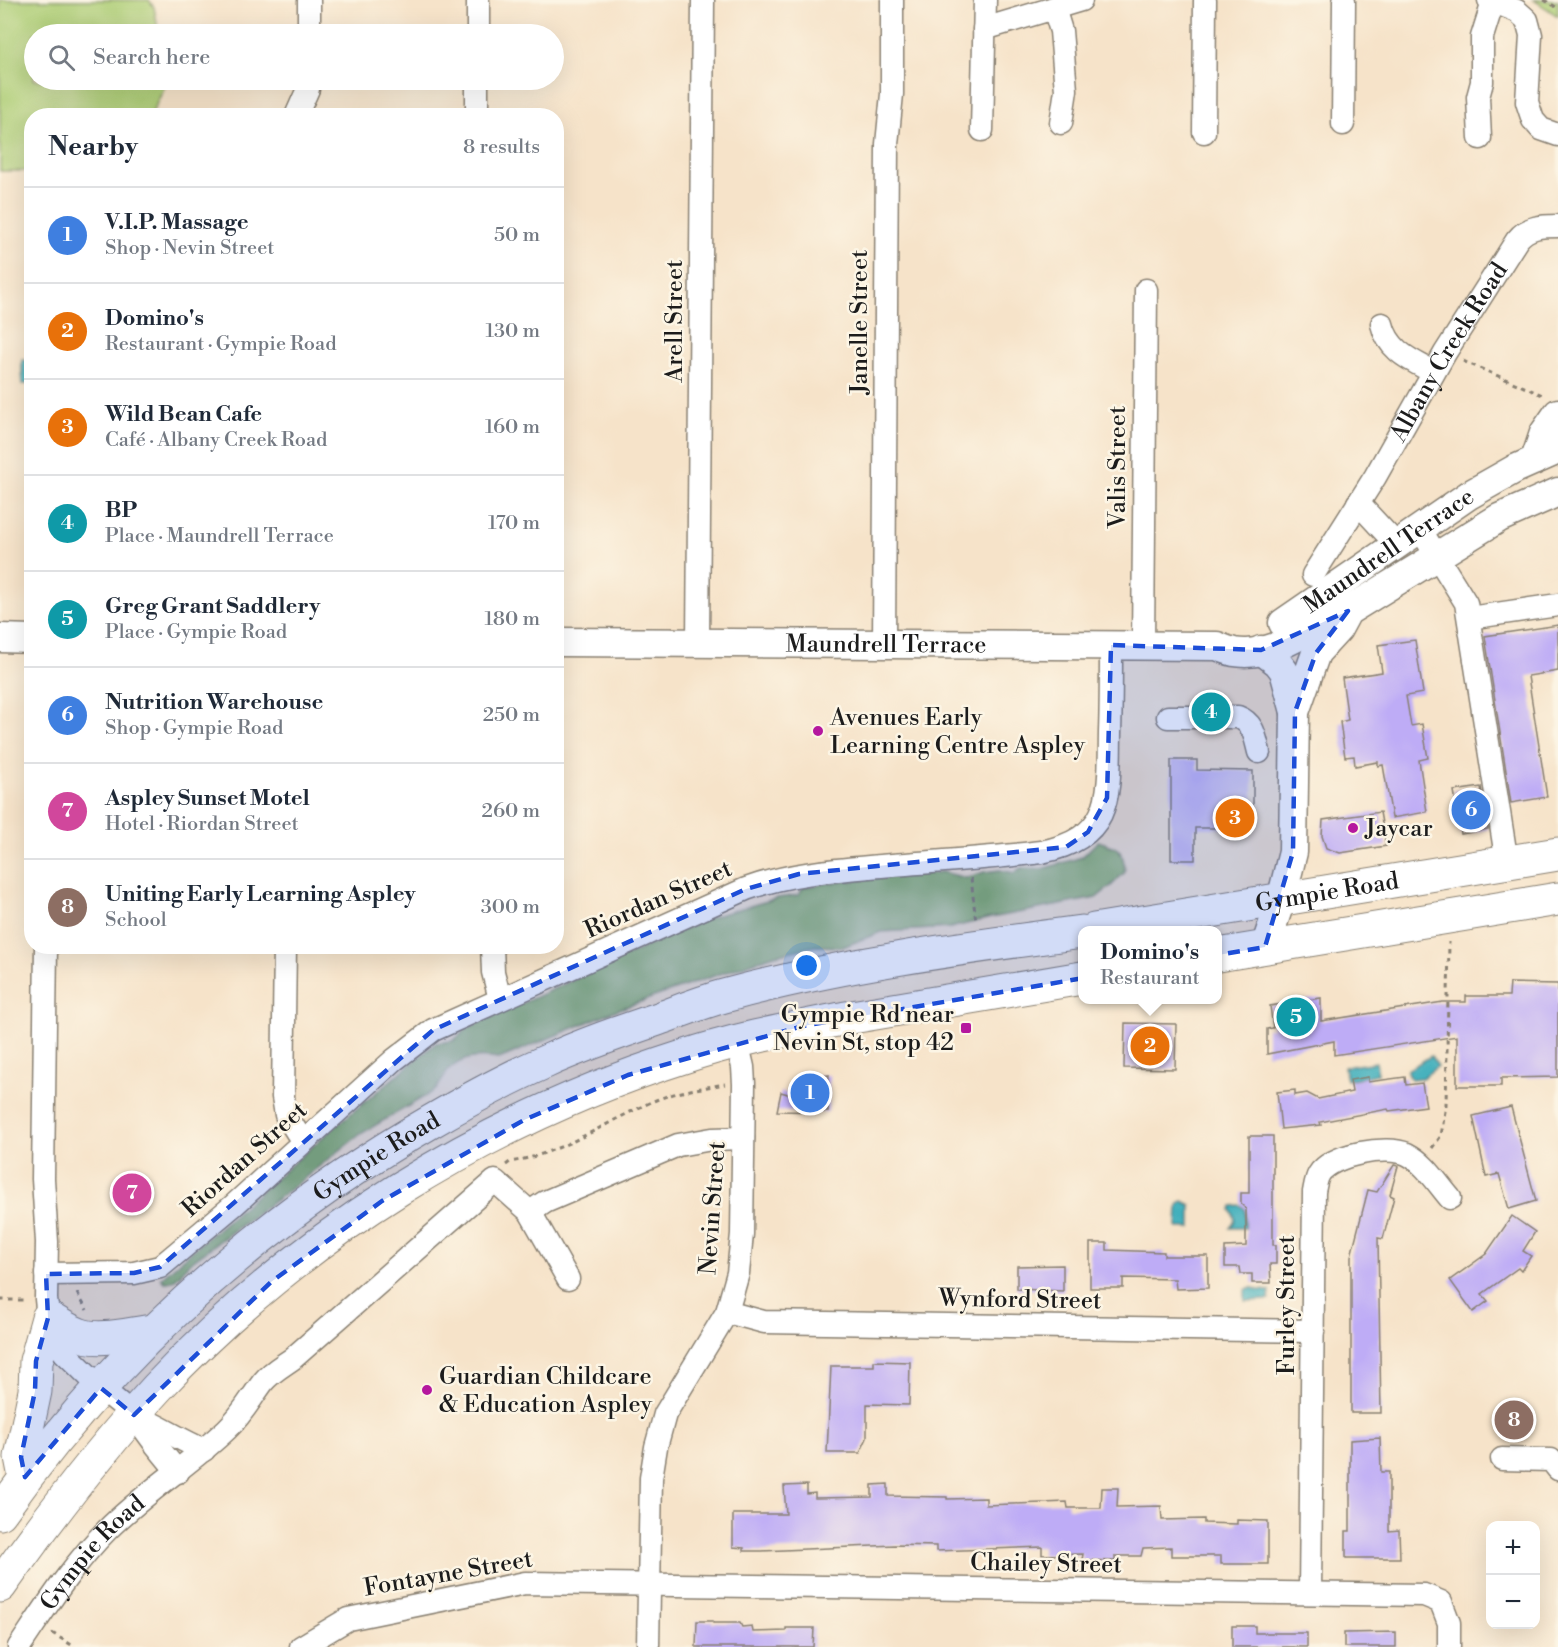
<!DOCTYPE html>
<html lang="en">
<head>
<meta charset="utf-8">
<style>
  :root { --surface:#fff; --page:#f6f6f7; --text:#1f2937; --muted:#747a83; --line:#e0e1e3; --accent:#b5179e }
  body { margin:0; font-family:"Libre Bodoni",serif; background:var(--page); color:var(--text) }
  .controls { position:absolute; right:18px; bottom:18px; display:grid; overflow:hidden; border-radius:12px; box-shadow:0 6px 24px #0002 }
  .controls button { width:54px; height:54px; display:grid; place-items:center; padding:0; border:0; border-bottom:2px solid var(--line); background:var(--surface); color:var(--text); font:30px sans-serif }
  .you { position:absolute; left:807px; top:966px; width:21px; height:21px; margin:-15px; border:4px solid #fff; border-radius:50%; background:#1a73e8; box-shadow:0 0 0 9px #1a73e833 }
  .badge { display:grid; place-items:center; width:39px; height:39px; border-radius:50%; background:var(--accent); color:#fff; font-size:20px; font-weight:700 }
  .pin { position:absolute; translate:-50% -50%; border:3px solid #fff; box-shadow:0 2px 6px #0006 }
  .popup { position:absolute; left:1078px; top:926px; width:144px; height:78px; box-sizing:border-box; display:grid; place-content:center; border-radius:12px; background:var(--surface); filter:drop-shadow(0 2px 4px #0005); font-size:20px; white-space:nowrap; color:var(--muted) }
  .popup b { font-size:22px; color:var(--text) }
  .popup::after { content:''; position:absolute; left:50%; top:100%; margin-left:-12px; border:12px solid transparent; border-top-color:var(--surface) }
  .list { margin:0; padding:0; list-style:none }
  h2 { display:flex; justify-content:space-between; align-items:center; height:78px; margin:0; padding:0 24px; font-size:26px }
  h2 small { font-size:20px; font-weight:400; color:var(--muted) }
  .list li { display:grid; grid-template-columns:39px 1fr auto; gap:18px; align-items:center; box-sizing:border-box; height:96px; padding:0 24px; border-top:2px solid var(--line) }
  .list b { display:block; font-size:22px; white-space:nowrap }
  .list p { margin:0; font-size:20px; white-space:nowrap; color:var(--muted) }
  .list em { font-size:20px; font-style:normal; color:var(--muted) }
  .icon { flex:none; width:33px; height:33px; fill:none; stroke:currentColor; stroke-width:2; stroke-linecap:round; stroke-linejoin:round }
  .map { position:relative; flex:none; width:1558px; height:1647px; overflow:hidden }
  .search { position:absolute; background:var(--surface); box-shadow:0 6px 24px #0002; left:24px; top:24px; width:540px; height:66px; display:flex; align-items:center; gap:15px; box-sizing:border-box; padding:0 21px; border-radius:33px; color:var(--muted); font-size:22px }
  .panel { position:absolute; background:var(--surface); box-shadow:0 6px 24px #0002; left:24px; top:108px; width:540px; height:846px; border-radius:24px }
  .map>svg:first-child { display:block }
  .green { fill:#adcd76; stroke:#647449; stroke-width:1.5 }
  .forest { fill:#8ab067; stroke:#536642; stroke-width:1.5 }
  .water { fill:#40afbc; stroke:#2e666c; stroke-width:1.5 }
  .building { fill:#beacf6 }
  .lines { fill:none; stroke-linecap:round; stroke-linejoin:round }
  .minor-casing { stroke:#898072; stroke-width:25 }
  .major-casing { stroke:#898072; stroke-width:31 }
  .highway-casing { stroke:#898072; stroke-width:35 }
  .path { stroke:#898072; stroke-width:3; stroke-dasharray:4.5 4.5; stroke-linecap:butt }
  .minor { stroke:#fff; stroke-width:22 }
  .major { stroke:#fff; stroke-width:28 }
  .highway { stroke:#fff; stroke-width:33 }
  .marked { fill:#1d4ed8; fill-opacity:0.2; stroke:#1d4ed8; stroke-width:4.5; stroke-dasharray:12 8; stroke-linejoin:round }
  .poi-dot { fill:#b5179e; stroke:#fcf5e5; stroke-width:2 }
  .labels { text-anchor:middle; stroke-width:5; stroke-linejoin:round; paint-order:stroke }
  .street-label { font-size:24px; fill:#1c1c1c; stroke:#fcf5e5 }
  .poi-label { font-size:24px; fill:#1c1c1c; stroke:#fcf5e5; text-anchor:start }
</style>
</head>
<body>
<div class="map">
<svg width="1558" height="1647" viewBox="0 0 1558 1647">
  <rect width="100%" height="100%" fill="#fcf5e5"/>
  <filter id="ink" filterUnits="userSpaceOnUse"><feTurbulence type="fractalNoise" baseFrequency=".0167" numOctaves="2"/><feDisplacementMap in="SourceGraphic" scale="12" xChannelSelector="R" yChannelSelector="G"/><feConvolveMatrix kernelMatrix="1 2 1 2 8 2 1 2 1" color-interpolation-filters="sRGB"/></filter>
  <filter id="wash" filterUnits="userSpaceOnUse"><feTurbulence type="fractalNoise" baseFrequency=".008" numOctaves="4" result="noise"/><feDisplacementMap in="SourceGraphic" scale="24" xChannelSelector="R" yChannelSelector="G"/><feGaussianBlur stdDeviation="1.35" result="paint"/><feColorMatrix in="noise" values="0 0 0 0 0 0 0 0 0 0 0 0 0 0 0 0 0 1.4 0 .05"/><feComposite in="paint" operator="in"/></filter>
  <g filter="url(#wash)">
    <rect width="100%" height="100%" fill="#f6e3c9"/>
    <g class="green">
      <polygon points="0,0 149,0 154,7 159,34 34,34 34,80 168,80 151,115 32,116 31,171 0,171"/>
      <polygon points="1534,0 1558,0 1558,16"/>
    </g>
    <path class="forest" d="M1098,841C1118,847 1124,849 1125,872L1111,886L1096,898L991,918L950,928L881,932L843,947L815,946L774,955L614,1011L499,1059C481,1056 463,1056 449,1070C444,1075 440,1084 436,1090L362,1133L289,1190L188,1264C181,1273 176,1283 164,1282L161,1278L336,1126L436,1043L453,1041L468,1028L711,917L778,898L798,895L804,887L828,883L942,872L966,878L984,872L1000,870L1014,873L1021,868L1043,869L1082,857Z"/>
    <g class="water">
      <polygon points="22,360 31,361 31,384 22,384"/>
      <polygon points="1431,1056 1438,1066 1422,1078 1411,1079 1407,1070"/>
      <polygon points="1376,1062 1378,1074 1347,1080 1344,1067"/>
      <polygon points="1183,1201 1191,1205 1191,1228 1177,1228 1178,1205"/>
      <path d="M1240,1205L1245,1209V1228H1230C1236,1221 1236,1218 1231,1210L1232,1206Z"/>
      <polygon points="1251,1287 1258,1290 1270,1291 1269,1300 1245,1301 1245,1290"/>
    </g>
    <g id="blocks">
      <g class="building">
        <polygon points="1558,625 1558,671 1528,676 1547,797 1511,803 1485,636"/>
        <polygon points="1415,640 1423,693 1406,696 1411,726 1422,724 1428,758 1419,760 1427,812 1392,818 1383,765 1378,766 1378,762 1355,766 1354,756 1345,757 1340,722 1348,720 1342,678 1382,672 1378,645"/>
        <polygon points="1171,760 1197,760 1197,770 1253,771 1253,828 1195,828 1195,860 1171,860"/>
        <polygon points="1481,787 1488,829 1461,834 1454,791"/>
        <polygon points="1380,812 1386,846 1340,853 1326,848 1322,836 1323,820"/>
        <polygon points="1510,983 1558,984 1558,1077 1501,1078 1501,1086 1457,1086 1457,1036 1334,1055 1334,1041 1267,1054 1267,1029 1273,1028 1270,1006 1321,998 1321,1021 1443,1002 1466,1002 1466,996 1509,996"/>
        <polygon points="1125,1023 1176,1024 1175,1069 1124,1068"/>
        <polygon points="829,1075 828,1112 777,1111 781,1092 791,1095 797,1085 805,1079"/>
        <polygon points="1368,1077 1368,1082 1405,1077 1406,1085 1422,1083 1426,1106 1389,1111 1388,1109 1320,1122 1321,1125 1281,1129 1277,1092 1295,1090 1295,1095 1307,1093 1318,1099 1352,1092 1350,1080"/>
        <polygon points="1511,1107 1536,1201 1509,1209 1499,1174 1486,1177 1473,1116"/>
        <polygon points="1249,1136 1273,1136 1273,1245 1276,1245 1276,1264 1270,1264 1271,1283 1252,1283 1252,1274 1241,1274 1240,1267 1225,1267 1225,1247 1246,1246 1246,1209 1241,1204 1241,1193 1249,1193"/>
        <polygon points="1394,1165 1398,1166 1390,1195 1394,1197 1383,1239 1378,1238 1381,1413 1351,1413 1351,1256 1368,1190 1377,1192"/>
        <polygon points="1512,1216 1535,1232 1523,1251 1531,1256 1521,1271 1518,1268 1482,1294 1488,1301 1473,1312 1450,1280 1486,1254"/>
        <polygon points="1090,1243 1107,1243 1107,1250 1164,1252 1164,1256 1208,1256 1208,1288 1176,1289 1175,1279 1123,1278 1123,1288 1090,1288"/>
        <polygon points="1063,1265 1063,1291 1017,1289 1017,1266"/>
        <polygon points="874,1361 910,1362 909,1405 867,1404 867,1438 860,1453 827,1453 831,1366 874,1366"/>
        <polygon points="1380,1438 1381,1472 1389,1472 1389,1531 1399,1530 1400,1558 1346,1558 1346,1531 1350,1531 1350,1440"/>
        <polygon points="888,1484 888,1496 947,1497 947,1499 986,1498 986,1505 1067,1502 1068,1508 1101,1508 1102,1488 1118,1488 1117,1507 1161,1506 1162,1520 1204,1519 1204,1523 1237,1524 1237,1520 1268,1521 1268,1564 1221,1564 1221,1556 1171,1556 1171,1547 1143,1548 1141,1556 1115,1556 1115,1561 1082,1560 1083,1554 1042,1555 1042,1547 936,1551 936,1546 895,1545 762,1551 744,1551 744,1548 733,1547 733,1514 786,1514 784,1486 807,1485 807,1494 815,1493 815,1498 872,1497 872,1485"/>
        <polygon points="697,1621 713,1621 713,1623 740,1623 742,1627 752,1626 753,1632 786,1631 786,1628 814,1628 813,1647 696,1647"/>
        <polygon points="1232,1626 1255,1626 1255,1633 1307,1633 1307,1647 1232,1647"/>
        <polygon points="1396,1632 1396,1647 1344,1647 1344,1633"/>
      </g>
    </g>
  </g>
  <g filter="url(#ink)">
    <use href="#blocks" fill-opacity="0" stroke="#898072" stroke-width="1.5"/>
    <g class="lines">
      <g class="minor-casing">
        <g id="minor">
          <polyline points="1489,0 1517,11 1527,20 1531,35 1527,102 1533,120 1541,129 1558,135"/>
          <polyline points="1054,8 1061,31 1066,90 1061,123"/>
          <polyline points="984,29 1081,0"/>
          <polyline points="309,34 309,0"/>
          <polyline points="478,34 478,0"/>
          <polyline points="296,116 308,89 308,80"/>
          <polyline points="477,116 477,80"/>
          <polyline points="1343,124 1344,0"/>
          <polyline points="982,130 985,0"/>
          <polyline points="1204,132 1205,0"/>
          <polyline points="1480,138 1478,97 1482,82 1482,37 1493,2"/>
          <path d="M1382,324C1388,351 1411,360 1433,372"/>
          <polyline points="1358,503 1397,545"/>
          <polyline points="1420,529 1466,603 1507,863"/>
          <path id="s1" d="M1313,575L1375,477L1445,353L1517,240C1528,226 1542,226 1558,226"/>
          <polyline points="1469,618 1558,605"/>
          <polyline points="698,643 703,0"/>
          <polyline points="884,644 887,144 892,94 892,0"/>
          <polyline points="1143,645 1146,290"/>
          <path d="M1168,717H1238C1254,723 1255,737 1259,752"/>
          <polyline points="46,946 43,1179 47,1242 46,1299 48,1318 56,1342 64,1352 101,1388 134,1415 156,1445 178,1472"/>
          <polyline points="285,946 283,1097 286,1115 303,1142"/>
          <polyline points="492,946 493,972 500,999"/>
          <polyline points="530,1212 545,1202 678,1145 712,1139 743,1138"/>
          <path d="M46,1274L134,1273L160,1267L234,1205L394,1060L433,1030L746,889C790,873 835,870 881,866C934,861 988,859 1041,852C1114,838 1109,794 1110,733C1111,703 1111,674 1111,645"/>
          <polyline points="727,1312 764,1322 1313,1331"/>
          <path d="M136,1416C160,1426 180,1440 204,1450"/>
          <polyline points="1502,1459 1551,1460 1558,1469"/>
          <path d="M1310,1593L1314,1192C1315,1187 1316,1179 1319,1174C1332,1154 1387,1145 1407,1154C1425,1163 1437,1183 1450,1198"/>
          <path id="s2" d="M19,1647C46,1607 73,1564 107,1530C144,1493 189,1465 227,1429C242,1415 251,1398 263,1382C271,1372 282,1366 292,1359L495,1181L530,1212L568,1279"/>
          <polyline points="301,1647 348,1619 525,1583 1424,1595 1441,1602 1449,1623 1449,1647"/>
          <polyline points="648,1647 651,1478 656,1447 665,1414 727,1312 738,1273 742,1234 744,1084 743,1067 737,1041"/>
        </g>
      </g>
      <g class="major-casing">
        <g id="major">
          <polyline points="1535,460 1544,433 1558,413"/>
          <path id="s3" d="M1283,623L1469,495L1515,469L1558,450"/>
          <polyline points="0,638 32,639"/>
          <path id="s4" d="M556,642L1217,646C1222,648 1229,651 1234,652C1277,659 1311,624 1348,611L1499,518L1558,492"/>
          <polyline points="1261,650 1278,663 1284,671 1295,712 1293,852 1281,900 1265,947"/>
          <polyline points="1295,712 1316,653 1338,629 1345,616"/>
        </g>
      </g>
      <g class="highway-casing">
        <g id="highway">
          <path id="s5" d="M1094,930L1558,854"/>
          <polyline points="1218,955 1558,899"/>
          <path d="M25,1477L21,1457L35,1391L36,1361L48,1318C58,1323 67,1330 78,1334C99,1343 132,1333 154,1331"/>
          <path id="s6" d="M0,1513C115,1351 260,1220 432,1121C468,1100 506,1079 545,1062C582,1045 620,1032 658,1019C680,1011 702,1002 724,996C841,964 962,948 1082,932"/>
          <path d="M0,1586C49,1517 100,1450 157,1388C299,1236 485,1120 683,1057C736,1039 791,1029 846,1018C925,1004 1004,991 1082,978"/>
        </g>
      </g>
      <g class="path">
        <polyline points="1544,0 1558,8"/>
        <polyline points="1463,361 1545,396"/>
        <polyline points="971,878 976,922"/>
        <polyline points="1432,1148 1441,1136 1446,1105 1449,942"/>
        <path d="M506,1165L510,1162C564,1153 607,1121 656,1100C679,1091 701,1088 725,1084"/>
        <polyline points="77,1293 87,1310"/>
        <polyline points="0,1300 25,1300"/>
        <polyline points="52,1633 75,1647"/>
      </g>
      <use href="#minor" class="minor"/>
      <use href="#major" class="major"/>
      <use href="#highway" class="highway"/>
    </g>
  </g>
  <path class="marked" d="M1348,611L1316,653L1295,712L1293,852L1265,947L803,1026L628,1075L524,1120L382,1201L271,1282L134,1415L101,1388L25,1477L21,1457L35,1391L36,1361L48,1318L46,1274L134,1273L160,1267L433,1030L746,889L799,874L1066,847L1088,832L1107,798L1111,645L1261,650Z"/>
  <g class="poi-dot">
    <circle cx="818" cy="731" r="6"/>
    <circle cx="1353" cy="828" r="6"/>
    <rect x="960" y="1022" width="12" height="12" rx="3"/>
    <circle cx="427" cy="1390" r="6"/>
  </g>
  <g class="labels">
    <g class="street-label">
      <text transform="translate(674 321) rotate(-90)" y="8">Arell Street</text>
      <text transform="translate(859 322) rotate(-90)" y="8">Janelle Street</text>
      <text dy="8" stroke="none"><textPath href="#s1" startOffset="261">Albany Creek Road</textPath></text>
      <text transform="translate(1117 467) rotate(-90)" y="8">Valis Street</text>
      <text dy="8" stroke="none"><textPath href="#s3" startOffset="128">Maundrell Terrace</textPath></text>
      <text dy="8" stroke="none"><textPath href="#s4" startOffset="330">Maundrell Terrace</textPath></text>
      <text dy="8" stroke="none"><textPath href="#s5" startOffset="236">Gympie Road</textPath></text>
      <text transform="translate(658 899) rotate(-24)" y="8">Riordan Street</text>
      <text dy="8" stroke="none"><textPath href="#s6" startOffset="522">Gympie Road</textPath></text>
      <text transform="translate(244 1159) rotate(-42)" y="8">Riordan Street</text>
      <text transform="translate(712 1208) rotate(-86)" y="8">Nevin Street</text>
      <text transform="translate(1020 1299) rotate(1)" y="8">Wynford Street</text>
      <text transform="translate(1286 1305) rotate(-90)" y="8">Furley Street</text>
      <text dy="8" stroke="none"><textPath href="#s2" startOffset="120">Gympie Road</textPath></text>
      <text transform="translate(1046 1563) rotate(1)" y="8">Chailey Street</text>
      <text transform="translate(448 1573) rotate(-10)" y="8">Fontayne Street</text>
    </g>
    <g class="poi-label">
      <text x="830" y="725">Avenues Early<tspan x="830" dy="28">Learning Centre Aspley</tspan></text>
      <text x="1365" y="836">Jaycar</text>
      <text x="954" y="1022" text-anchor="end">Gympie Rd near<tspan x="954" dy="28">Nevin St, stop 42</tspan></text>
      <text x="439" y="1384">Guardian Childcare<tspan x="439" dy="28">&amp; Education Aspley</tspan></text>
    </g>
  </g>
</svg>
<div class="controls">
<button>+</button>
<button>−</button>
</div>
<div class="you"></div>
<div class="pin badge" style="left:810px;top:1093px;background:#3f7fe0">1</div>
<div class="pin badge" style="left:1150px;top:1046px;background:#e8710a">2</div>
<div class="popup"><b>Domino's</b>Restaurant</div>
<div class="pin badge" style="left:1235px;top:818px;background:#e8710a">3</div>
<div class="pin badge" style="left:1211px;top:712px;background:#0f9aa8">4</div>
<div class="pin badge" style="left:1296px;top:1017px;background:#0f9aa8">5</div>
<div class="pin badge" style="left:1471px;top:810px;background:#3f7fe0">6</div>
<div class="pin badge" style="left:132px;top:1193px;background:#d1479c">7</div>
<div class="pin badge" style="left:1514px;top:1420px;background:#8d6e63">8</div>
<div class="search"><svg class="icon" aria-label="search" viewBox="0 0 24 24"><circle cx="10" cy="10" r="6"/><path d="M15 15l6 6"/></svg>Search here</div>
<section class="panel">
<h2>Nearby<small>8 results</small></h2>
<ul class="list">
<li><span class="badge" style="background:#3f7fe0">1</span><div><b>V.I.P. Massage</b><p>Shop · Nevin Street</p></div><em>50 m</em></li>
<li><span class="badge" style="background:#e8710a">2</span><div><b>Domino's</b><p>Restaurant · Gympie Road</p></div><em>130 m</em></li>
<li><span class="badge" style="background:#e8710a">3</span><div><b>Wild Bean Cafe</b><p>Café · Albany Creek Road</p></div><em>160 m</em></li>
<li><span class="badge" style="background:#0f9aa8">4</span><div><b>BP</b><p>Place · Maundrell Terrace</p></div><em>170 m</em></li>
<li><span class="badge" style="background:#0f9aa8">5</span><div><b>Greg Grant Saddlery</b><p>Place · Gympie Road</p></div><em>180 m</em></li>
<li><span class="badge" style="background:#3f7fe0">6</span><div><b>Nutrition Warehouse</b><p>Shop · Gympie Road</p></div><em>250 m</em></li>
<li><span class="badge" style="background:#d1479c">7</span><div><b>Aspley Sunset Motel</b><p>Hotel · Riordan Street</p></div><em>260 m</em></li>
<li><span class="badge" style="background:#8d6e63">8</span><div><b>Uniting Early Learning Aspley</b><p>School</p></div><em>300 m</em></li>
</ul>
</section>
</div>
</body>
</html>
